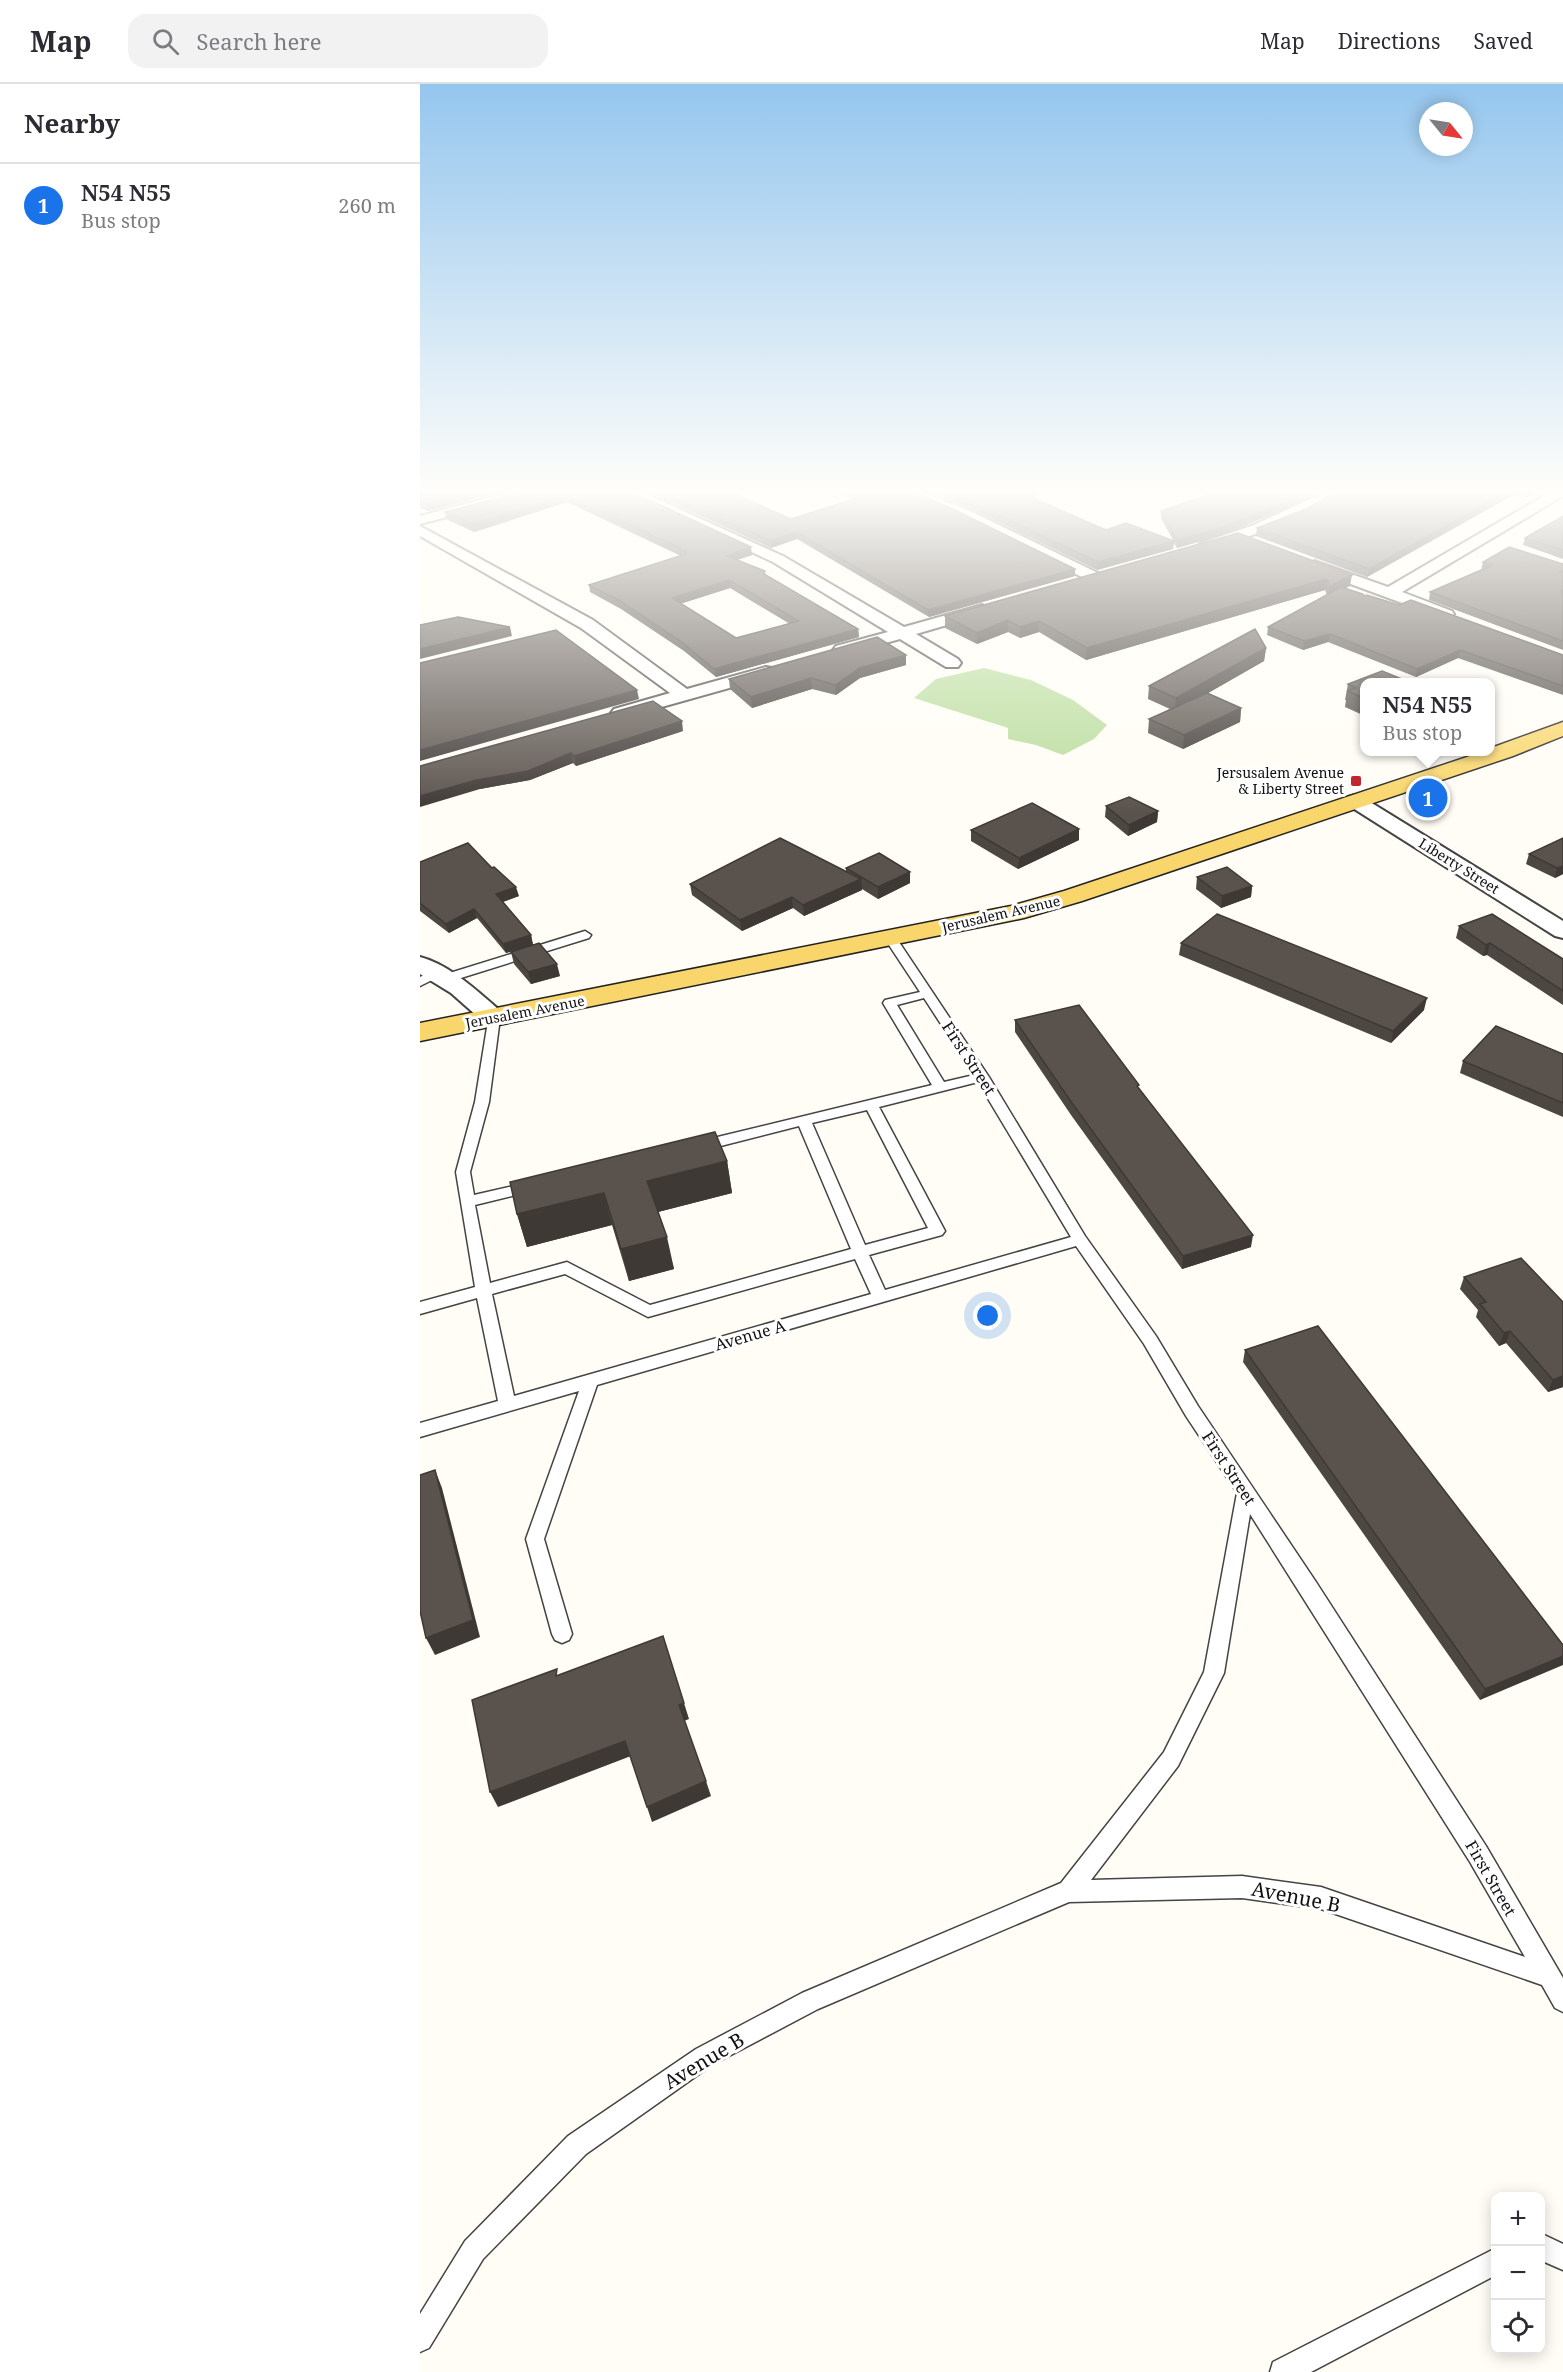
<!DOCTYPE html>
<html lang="en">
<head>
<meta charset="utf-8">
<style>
  :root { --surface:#fff; --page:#f2f2f3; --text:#2b2b33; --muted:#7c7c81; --line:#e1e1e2; --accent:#1a73e8 }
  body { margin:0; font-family:"Noto Serif",serif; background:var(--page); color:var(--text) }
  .controls { position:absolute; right:18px; bottom:18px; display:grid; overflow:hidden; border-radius:12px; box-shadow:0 3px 15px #0003 }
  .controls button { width:54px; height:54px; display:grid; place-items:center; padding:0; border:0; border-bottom:2px solid var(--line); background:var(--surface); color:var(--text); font:30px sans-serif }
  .compass { position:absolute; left:999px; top:18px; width:54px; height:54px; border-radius:50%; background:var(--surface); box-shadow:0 3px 15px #0003; rotate:120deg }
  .you { position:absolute; left:568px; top:1232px; width:21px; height:21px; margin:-15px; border:4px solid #fff; border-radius:50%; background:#1a73e8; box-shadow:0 0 0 9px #1a73e833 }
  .badge { display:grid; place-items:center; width:39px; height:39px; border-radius:50%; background:var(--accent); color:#fff; font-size:20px; font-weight:700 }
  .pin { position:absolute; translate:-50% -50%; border:3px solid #fff; box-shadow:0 2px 6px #0006 }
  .popup { position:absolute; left:940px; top:594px; width:135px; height:78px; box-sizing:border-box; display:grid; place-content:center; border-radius:12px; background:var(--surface); filter:drop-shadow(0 2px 4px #0005); font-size:20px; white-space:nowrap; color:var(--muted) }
  .popup b { font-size:22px; color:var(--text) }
  .popup::after { content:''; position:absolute; left:50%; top:100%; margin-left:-12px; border:12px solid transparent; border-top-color:var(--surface) }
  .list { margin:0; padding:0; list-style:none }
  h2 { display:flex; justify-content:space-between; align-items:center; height:78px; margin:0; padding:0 24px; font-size:26px }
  h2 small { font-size:20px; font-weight:400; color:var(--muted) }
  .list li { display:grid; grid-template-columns:39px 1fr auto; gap:18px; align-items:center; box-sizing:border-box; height:84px; padding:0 24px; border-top:2px solid var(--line) }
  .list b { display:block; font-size:22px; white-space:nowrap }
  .list p { margin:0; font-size:20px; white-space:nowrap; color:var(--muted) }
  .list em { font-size:20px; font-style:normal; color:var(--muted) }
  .icon { flex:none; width:33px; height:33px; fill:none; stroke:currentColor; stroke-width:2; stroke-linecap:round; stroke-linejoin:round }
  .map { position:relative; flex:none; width:1143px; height:2288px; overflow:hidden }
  header { display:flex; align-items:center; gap:36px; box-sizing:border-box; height:84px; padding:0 30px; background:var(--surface); border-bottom:2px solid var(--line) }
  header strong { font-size:28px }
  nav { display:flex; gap:33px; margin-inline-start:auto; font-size:21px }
  .search { width:420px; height:54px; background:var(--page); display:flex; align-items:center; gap:15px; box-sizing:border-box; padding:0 21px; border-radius:18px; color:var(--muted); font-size:22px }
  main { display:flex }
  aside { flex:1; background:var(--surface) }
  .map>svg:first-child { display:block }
  .forest { fill:#b9dc9c }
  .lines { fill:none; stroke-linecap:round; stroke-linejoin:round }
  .service-casing { stroke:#444; stroke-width:3 }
  .minor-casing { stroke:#444; stroke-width:4 }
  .primary-casing { stroke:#222; stroke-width:3 }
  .service { fill:#fff; fill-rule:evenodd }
  .minor { fill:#fff; fill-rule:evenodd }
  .primary { fill:#f9d66b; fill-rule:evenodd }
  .wall { fill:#4d4742; fill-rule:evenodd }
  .shaded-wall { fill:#3f3936 }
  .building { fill:#5a524d; stroke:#3f3936; stroke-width:1.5; fill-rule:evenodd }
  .poi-dot { fill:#c4262e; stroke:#fff; stroke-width:2 }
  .labels { text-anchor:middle; stroke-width:6; stroke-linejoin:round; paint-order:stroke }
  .far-poi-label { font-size:14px; fill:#111; stroke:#fff; text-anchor:end }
  .far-street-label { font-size:14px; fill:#111; stroke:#fff }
  .street-label { font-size:16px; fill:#111; stroke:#fff }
  .near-street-label { font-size:20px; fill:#111; stroke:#fff }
</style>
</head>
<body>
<header>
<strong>Map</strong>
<div class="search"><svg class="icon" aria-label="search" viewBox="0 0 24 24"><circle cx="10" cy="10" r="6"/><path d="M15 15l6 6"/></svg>Search here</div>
<nav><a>Map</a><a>Directions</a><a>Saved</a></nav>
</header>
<main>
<aside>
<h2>Nearby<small></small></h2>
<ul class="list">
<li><span class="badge">1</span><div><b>N54 N55</b><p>Bus stop</p></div><em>260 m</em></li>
</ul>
</aside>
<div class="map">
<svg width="1143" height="2288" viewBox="0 0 1143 2288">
  <rect width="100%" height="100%" fill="#fffdf5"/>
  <polygon class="forest" points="564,584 611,596 653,616 687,641 674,655 643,671 616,661 588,655 588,644 494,614 516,595"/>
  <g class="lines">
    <g class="service-casing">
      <g id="service">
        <polygon points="165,847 171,851 169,854 28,898 24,899 18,895 20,892"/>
        <path d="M471,851L477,855L569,993L665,1152L736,1252L778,1322L896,1498L1066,1762L1143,1894V1928L1135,1924L1122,1901L901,1825L822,1814L649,1818L398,1925L292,1981L166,2070L63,2175L9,2264L0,2268V2230L45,2157L148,2052L276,1965L382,1909L641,1799L744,1668L784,1588L817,1409L766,1332L724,1260L656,1162L177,1301L124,1455L152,1550L149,1556L142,1559L135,1556L132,1550L106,1455L159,1307L0,1353V1339L78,1317L57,1214L0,1230V1218L55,1203L36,1088L55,1018L69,931L74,930L80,934L69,1018L50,1088L54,1111L111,1098L118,1103L116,1106L55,1121L70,1199L147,1178L230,1221L431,1165L379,1042L281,1067L274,1062L281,1057L512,1001L463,919L465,916L500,908L465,855ZM504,914L554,991L524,998L477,921ZM558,998L651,1153L465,1206L449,1171L522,1151L525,1147L459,1023ZM447,1026L508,1144L445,1161L392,1039ZM435,1175L451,1210L94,1312L72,1210L145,1190L228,1233ZM830,1430L1050,1778L1105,1873L901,1803L822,1792L671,1796L758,1682L804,1589Z"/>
        <polygon points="16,885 22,889 20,892 0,902 0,893"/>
        <polygon points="1120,2149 1143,2160 1143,2186 1120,2176"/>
        <polygon points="1076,2164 1076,2191 891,2288 850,2288 853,2278"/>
      </g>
    </g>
    <g class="minor-casing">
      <g id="minor">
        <polygon points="94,407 118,407 116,410 0,440 0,432"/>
        <polygon points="200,407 219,407 363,472 484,543 562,521 570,526 568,529 496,550 538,575 541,579 538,583 526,583 480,555 422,571 416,570 413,566 416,562 468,548 353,478"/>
        <polygon points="479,407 499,407 548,426 682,491 684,494 676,499 670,497 538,432"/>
        <polygon points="907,407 926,407 844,447 786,467 778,462 781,459 834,441"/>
        <polygon points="1132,407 1143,407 1143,412 982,508 1032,527 1034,530 1032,533 1020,533 890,485 887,482 895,477 900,479 968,503"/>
        <polygon points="0,442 173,536 267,605 346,583 352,584 355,588 352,592 206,633 194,633 191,629 194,625 250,609 161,544 0,452"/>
        <polygon points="935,711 942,713 1143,837 1143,854 1135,852 928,721 925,717 928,713"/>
        <path d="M0,873C31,881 59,909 83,929L86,934L83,939L74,941L65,939L31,909L0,890Z"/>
      </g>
    </g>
    <g class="primary-casing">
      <polygon id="primary" points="1143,638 1143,652 1093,672 662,817 604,834 0,957 0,939 591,822 644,807 1062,668 1071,668 1071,664"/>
    </g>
    <use href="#service" class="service"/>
    <use href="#minor" class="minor"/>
    <use href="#primary" class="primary"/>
  </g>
  <g class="wall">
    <polygon points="0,407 84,407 8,427 0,424"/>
    <path d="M106,407H210L332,471L317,476L346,491L438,545L439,553L296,593L264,567L201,525L170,508L169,501L261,472L147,418L54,448L26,435L25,428ZM310,504L370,540L316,554L260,520Z"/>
    <polygon points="225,407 307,407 371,435 433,415 411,407 491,407 655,492 509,533 377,455 351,464"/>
    <polygon points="506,407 612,407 615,408 615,415 686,446 753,456 741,434 741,427 795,409 780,407 902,407 873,422 799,452 757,464 754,459 753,465 677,486 549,424"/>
    <polygon points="918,407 1118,407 1107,413 1095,410 947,493 836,452 837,444 886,425"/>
    <polygon points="1143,432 1143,475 1103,461 1105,454"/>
    <polygon points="818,449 930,502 925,504 944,512 1143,571 1143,611 1038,574 996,593 908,558 883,566 847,551 848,543 907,511 905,506 666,576 619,548 600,554 588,548 557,560 525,544 525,532"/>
    <polygon points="1063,478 1143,480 1143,566 1009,516 1010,508 1061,486"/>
    <polygon points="846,564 844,577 788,609 821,624 820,638 763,665 728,649 729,635 750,625 728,615 729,602"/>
    <polygon points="486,581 440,594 416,611 392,605 332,624 310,605 309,595"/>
    <polygon points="945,598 945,632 925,623 926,616 925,616 928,600"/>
    <polygon points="263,647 156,682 153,679 110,696 60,705 0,682"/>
    <polygon points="686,722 738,727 737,738 708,752 685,733"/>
    <polygon points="659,745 659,756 598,785 551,757 551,746"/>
    <polygon points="1143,754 1143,790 1135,794 1106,780 1109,770"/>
    <polygon points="0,778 99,812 83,818 111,851 113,861 86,869 57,834 29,849 0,827"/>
    <polygon points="426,784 490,799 458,815 442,805 442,806 384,832 373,824 322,847 272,811 270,800 426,787"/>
    <polygon points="777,793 832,802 831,813 801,824 776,805"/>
    <polygon points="1039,842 1143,875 1143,921 1067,871 1063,872 1036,854"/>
    <polygon points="761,859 1004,926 971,959 759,871"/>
    <polygon points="91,868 140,892 111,900 94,880"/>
    <polygon points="595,936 719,1004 831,1163 762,1185 651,1031 595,948"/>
    <polygon points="1143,970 1143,1033 1040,989 1043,977"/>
    <polygon points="307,1077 312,1109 238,1128 254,1185 209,1197 192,1141 107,1163 97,1130"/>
    <polygon points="1044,1193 1143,1218 1143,1303 1128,1308 1086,1259 1079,1262 1056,1233 1058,1226 1040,1205"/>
    <polygon points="825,1266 1143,1561 1060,1616 823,1278"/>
  </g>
  <g class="shaded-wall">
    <polygon points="56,407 84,407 8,427 6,420"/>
    <polygon points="889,407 902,407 873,422 799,452 757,464 757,456"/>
    <polygon points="1088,407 1096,407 1095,410 947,493 949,485"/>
    <polygon points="1108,407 1118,407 1107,413"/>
    <polygon points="615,408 615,416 606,411"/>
    <polygon points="146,411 147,418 54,448 52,440"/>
    <polygon points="376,448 377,455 351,464 350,457"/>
    <polygon points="754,457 753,465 677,486 678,478"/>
    <polygon points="331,463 332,471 308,479 307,472"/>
    <polygon points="655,485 655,492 509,533 508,526"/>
    <polygon points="932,491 930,502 908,513 910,502"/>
    <polygon points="907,495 905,506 666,576 667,564"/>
    <polygon points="309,496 310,504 253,522 252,514"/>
    <polygon points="588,536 588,548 557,560 557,549"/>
    <polygon points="619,537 619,548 600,554 600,543"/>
    <polygon points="90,543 92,552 0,575 0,565"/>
    <polygon points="438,545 439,553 296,593 294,585"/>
    <polygon points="910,550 908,558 883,566 884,557"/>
    <polygon points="846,564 844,577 755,628 756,614"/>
    <polygon points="1040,566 1038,574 996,593 997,585"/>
    <polygon points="486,571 486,581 440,594 416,611 415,601 440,584"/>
    <polygon points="391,594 392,605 332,624 331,613"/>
    <polygon points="217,606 219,615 0,677 0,666"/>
    <polygon points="821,624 820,638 763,665 764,651"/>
    <polygon points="262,637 263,647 156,682 154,672"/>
    <polygon points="151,669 153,679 110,696 60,705 0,723 0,712"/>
    <polygon points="738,727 737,738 708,752 709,741"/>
    <polygon points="659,745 659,756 598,785 599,774"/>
    <polygon points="1143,782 1143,790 1135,794 1137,784"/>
    <polygon points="490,788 490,799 458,815 458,803"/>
    <polygon points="441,795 442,806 384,832 383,821"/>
    <polygon points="832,802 831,813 801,824 802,812"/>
    <polygon points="96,803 99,812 79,819 76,810"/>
    <polygon points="372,813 373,824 322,847 320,836"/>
    <polygon points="54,825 57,834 29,849 26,840"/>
    <polygon points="111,851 113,861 86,869 83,860"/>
    <polygon points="1070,859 1067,871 1063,872 1066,861"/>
    <polygon points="137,880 140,892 111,900 108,888"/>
    <polygon points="1007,914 1004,926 971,959 973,947"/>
    <polygon points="307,1077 312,1109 234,1129 227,1097"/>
    <polygon points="184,1109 192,1141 107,1163 97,1130"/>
    <polygon points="833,1151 831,1163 762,1185 763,1172"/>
    <polygon points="247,1153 254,1185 209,1197 201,1165"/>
    <polygon points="1090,1247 1086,1259 1079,1262 1084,1249"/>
    <polygon points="1143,1292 1143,1303 1128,1308 1133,1296"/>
    <polygon points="15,1386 22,1404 60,1553 15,1571 6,1554"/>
    <polygon points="1143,1572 1143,1581 1060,1616 1065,1605"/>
    <polygon points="264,1619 269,1635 264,1637 259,1621"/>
    <polygon points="205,1657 211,1672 78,1723 70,1708"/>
    <polygon points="286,1697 291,1712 232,1738 227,1723"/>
  </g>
  <g class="building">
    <polygon points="0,407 56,407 6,420 0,417"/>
    <path d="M106,407H210L331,463L307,472L345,487L344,490L438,545L294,585L263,559L200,517L169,501L266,470V467L146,411L52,440L25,428ZM309,496L379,537L316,554L252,514Z"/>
    <polygon points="240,407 307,407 371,435 443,412 430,407 491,407 537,427 655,485 508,526 376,448 350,457"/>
    <polygon points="524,407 612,407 615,408 606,411 686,446 706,439 754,457 678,478 549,417"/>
    <polygon points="799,407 889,407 874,415 800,444 757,456 741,427"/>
    <polygon points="918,407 1088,407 949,485 837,444 886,425"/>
    <polygon points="1143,432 1143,466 1105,454"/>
    <polygon points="818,449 932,491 910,502 907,495 667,564 619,537 600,543 588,536 557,549 525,532"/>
    <polygon points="1089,463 1143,480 1143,487 1140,488 1143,489 1143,506 1141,507 1143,512 1143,557 1010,508 1073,481 1063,478"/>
    <polygon points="921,503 943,510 944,512 947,511 979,521 991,516 1143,571 1143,602 1040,566 997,585 910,550 884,557 848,543"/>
    <polygon points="38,533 90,543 0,565 0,541"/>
    <polygon points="835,545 846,564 756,614 729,602"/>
    <polygon points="136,546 217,606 0,666 0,579"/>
    <polygon points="457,553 486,571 440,584 415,601 391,594 331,613 309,595"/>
    <polygon points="962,587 989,598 945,598 945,615 928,607 936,604 928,600"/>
    <polygon points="787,609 821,624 764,651 729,635"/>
    <polygon points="233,617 262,637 154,672 151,669 108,687 57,696 0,712 0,682"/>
    <polygon points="709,713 738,727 709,741 686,722"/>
    <polygon points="612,719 659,745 599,774 551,746"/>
    <polygon points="360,754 441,795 383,821 372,813 320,836 270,800"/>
    <polygon points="1143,754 1143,782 1137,784 1109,770"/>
    <polygon points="48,759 72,784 74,783 96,803 76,810 111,851 83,860 54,825 26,840 0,819 0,778"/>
    <polygon points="459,769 490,788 458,803 426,784"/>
    <polygon points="807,783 832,802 802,812 777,793"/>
    <polygon points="797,830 1007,914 973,947 761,859"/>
    <polygon points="1072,830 1143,875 1143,907 1070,859 1066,861 1039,842"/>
    <polygon points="119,859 137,880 108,888 91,868"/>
    <polygon points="659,921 719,1001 717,1002 833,1151 763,1172 652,1019 595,936"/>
    <polygon points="1076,942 1143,970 1143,1019 1043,977"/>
    <polygon points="295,1048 307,1077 227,1097 247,1153 201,1165 184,1109 97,1130 90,1098"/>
    <polygon points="1101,1174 1143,1218 1143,1292 1133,1296 1090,1247 1084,1249 1060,1220 1066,1218 1044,1193"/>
    <polygon points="898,1242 1143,1561 1143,1572 1065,1605 825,1266"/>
    <polygon points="15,1386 53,1536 6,1554 0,1527 0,1391"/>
    <polygon points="243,1552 264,1619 259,1621 286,1697 227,1723 205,1657 70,1708 52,1616 137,1585 136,1592"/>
  </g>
  <linearGradient id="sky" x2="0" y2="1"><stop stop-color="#95c6ee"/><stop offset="0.56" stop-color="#fffefa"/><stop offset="1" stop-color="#fffefa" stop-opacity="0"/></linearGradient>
  <rect width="1143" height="728" fill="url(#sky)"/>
  <rect class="poi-dot" x="930" y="691" width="12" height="12" rx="3"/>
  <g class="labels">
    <g class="far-poi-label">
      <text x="924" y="694">Jersusalem Avenue<tspan x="924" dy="16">&amp; Liberty Street</tspan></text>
    </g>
    <g class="far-street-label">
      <text transform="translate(1039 782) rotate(32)" y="5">Liberty Street</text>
      <text transform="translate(581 830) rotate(-13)" y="5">Jerusalem Avenue</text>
      <text transform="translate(105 928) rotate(-11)" y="5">Jerusalem Avenue</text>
    </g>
    <g class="street-label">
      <text transform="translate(549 974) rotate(57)" y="6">First Street</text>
      <text transform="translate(330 1251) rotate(-16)" y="6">Avenue A</text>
      <text transform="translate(809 1384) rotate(57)" y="6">First Street</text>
      <text transform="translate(1071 1794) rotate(60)" y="6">First Street</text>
    </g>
    <g class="near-street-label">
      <text transform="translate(876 1813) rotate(11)" y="7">Avenue B</text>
      <text transform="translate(284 1977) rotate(-31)" y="7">Avenue B</text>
    </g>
  </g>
</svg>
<div class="controls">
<button>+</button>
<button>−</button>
<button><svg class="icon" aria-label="locate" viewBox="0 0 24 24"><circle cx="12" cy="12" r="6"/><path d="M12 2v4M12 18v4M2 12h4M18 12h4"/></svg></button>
</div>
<svg class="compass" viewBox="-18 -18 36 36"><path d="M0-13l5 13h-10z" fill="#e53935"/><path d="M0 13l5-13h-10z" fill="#7c7c81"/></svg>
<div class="you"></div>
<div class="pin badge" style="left:1008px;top:714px">1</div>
<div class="popup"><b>N54 N55</b>Bus stop</div>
</div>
</main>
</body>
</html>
